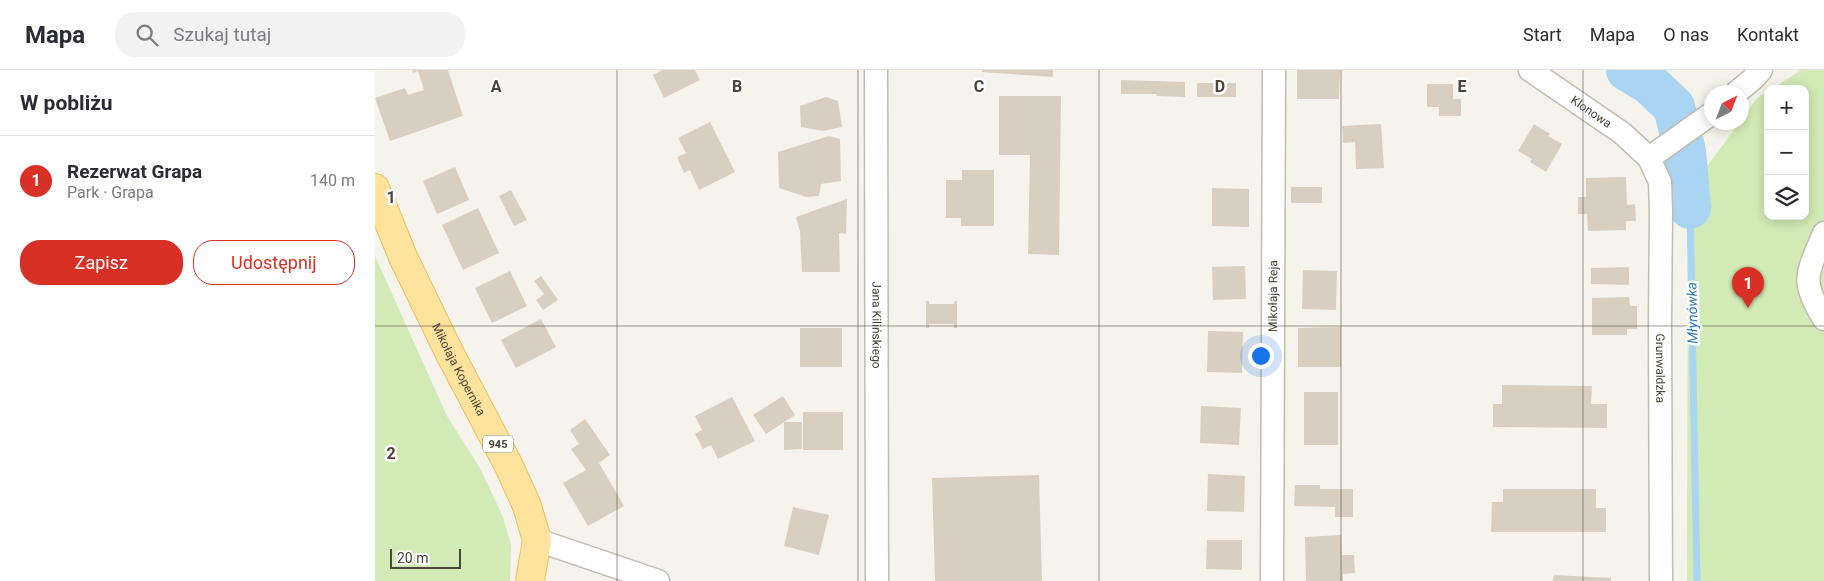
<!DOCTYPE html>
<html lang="pl">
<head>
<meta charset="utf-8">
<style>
  :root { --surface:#fff; --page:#f2f2f3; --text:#2b2b33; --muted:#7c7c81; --line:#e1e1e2; --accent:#d93025 }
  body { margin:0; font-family:Roboto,sans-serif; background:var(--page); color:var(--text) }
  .controls { position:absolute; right:15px; top:15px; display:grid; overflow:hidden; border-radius:10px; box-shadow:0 2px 12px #0003 }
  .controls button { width:45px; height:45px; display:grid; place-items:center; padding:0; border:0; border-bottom:1px solid var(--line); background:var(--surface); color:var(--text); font:25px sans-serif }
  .compass { position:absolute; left:1329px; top:15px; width:45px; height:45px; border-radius:50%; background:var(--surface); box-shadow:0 2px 12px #0003; rotate:42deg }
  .scale { position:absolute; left:15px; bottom:12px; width:71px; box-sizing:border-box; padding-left:5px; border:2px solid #4b4439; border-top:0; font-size:14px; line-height:18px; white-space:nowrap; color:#4b4439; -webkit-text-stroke:4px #fff; paint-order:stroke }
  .you { position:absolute; left:885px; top:285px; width:18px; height:18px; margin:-12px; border:4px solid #fff; border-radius:50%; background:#1a73e8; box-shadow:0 0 0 8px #1a73e833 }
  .badge { display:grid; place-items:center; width:32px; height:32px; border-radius:50%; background:var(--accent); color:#fff; font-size:16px; font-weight:700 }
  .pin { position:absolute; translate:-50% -41px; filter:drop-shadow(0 1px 2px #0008) }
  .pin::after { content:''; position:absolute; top:26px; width:18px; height:15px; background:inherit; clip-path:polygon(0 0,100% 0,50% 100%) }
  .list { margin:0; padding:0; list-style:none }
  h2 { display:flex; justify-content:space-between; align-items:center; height:65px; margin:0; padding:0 20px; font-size:21px }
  h2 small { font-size:16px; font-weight:400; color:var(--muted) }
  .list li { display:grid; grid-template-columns:32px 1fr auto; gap:15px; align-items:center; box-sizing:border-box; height:90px; padding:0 20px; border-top:1px solid var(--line) }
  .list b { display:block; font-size:19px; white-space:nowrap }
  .list p { margin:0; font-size:16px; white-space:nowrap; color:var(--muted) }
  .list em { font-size:16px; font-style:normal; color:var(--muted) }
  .actions { display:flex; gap:10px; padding:15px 20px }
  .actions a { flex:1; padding:11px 0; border:1px solid var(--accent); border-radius:20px; text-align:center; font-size:18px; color:var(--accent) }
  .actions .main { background:var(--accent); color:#fff }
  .icon { flex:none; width:28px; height:28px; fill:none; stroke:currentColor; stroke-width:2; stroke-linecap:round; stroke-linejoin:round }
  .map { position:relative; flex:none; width:1449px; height:511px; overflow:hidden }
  header { display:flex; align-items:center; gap:30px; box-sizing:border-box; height:70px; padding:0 25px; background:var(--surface); border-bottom:1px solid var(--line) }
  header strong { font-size:24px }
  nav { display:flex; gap:28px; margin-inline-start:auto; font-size:18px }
  .search { width:350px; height:45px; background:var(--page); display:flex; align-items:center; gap:12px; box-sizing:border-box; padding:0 18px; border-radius:20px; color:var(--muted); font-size:19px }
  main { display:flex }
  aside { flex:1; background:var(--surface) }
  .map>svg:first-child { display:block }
  .green { fill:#d2eab5 }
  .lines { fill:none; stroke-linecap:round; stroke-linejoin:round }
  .stream { stroke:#a9d4f2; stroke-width:7 }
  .river { stroke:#a9d4f2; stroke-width:42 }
  .building { fill:#d8cfc1 }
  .minor-casing { stroke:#c2bbae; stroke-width:25 }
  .major-casing { stroke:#e6c16a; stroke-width:30 }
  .minor { stroke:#fff; stroke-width:22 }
  .major { stroke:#ffe39c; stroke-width:28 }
  .grid { fill:none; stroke:#4b4439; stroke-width:1; stroke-opacity:0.55 }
  .labels { text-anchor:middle; stroke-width:5; stroke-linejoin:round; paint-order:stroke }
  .shield { fill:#fff; stroke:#817c74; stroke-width:1 }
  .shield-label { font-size:11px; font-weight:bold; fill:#4b4439 }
  .street-label { font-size:12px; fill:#4b4439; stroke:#fff }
  .water-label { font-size:14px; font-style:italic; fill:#2e7ab2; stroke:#fff }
  .grid-label { font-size:16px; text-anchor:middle; font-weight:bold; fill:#4b4439; stroke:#fff; stroke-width:5; stroke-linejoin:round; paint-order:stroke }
</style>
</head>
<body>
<header>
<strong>Mapa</strong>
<div class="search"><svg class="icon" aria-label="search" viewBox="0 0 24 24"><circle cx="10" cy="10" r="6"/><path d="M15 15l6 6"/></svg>Szukaj tutaj</div>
<nav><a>Start</a><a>Mapa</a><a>O nas</a><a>Kontakt</a></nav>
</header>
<main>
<aside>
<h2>W pobliżu<small></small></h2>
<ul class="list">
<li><span class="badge">1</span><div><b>Rezerwat Grapa</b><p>Park · Grapa</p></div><em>140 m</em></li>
</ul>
<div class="actions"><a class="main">Zapisz</a><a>Udostępnij</a></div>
</aside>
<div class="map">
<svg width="1449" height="511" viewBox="0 0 1449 511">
  <rect width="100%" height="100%" fill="#f6f3ec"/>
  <g class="green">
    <polygon points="1426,0 1449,0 1449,511 1312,511 1313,122 1364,53 1366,52 1367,49 1382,28 1393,21 1393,146 1430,146 1430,19 1397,19"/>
    <polygon points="0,186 72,346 105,398 128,447 136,474 135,511 0,511"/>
  </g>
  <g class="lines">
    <polyline class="stream" points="1315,138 1322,511"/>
    <polyline class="river" points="1252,0 1275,14 1299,37 1310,81 1315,138"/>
  </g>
  <g class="building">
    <polygon points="37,0 73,0 88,46 15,71 0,28 30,18 33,25 49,20 43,1 38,3"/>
    <polygon points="288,0 320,0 325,10 289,28 278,5"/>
    <polygon points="607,0 678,0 678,7 607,2"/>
    <polygon points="922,0 965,0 964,29 922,29"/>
    <polygon points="746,10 810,12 810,27 782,26 781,24 746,24"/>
    <rect x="822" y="13" width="39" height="14"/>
    <polygon points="1052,14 1078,14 1078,29 1086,29 1086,46 1064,46 1064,37 1052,37"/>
    <polygon points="624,26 686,26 684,185 653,184 655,85 624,85"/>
    <polygon points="451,27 463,31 467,57 448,61 426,57 425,36"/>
    <polygon points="335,52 360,102 324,120 315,100 309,103 302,87 311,83 303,68"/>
    <polygon points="1006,54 1009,98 981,99 980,72 968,73 967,56"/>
    <polygon points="1159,54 1175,64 1173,66 1187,74 1171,102 1155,92 1157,89 1143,81"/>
    <polygon points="454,66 465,69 466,111 446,114 444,126 431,127 404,118 403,82"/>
    <polygon points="80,97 94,130 62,144 48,111"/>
    <polygon points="587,100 619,100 619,156 586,156 586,148 571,148 571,110 587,110"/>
    <polygon points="1251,107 1252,135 1260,134 1261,151 1251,151 1251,160 1213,161 1212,144 1203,144 1203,127 1211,127 1211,108"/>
    <rect x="916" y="117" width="31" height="16"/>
    <polygon points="837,118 874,119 874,157 837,156"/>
    <polygon points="136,120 152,150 139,156 124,126"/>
    <polygon points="472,129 471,164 464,163 465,202 427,202 425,162 421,147"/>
    <polygon points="103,138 124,183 88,200 67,155"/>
    <polygon points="870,196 871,229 838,230 837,197"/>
    <polygon points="1254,197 1254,215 1216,214 1216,198"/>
    <polygon points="928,200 962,201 961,240 927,239"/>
    <polygon points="135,201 152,236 117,253 100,218"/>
    <polygon points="166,206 183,230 168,240 161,230 169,224 159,211"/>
    <polygon points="1254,227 1255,236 1262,236 1262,259 1252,259 1252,265 1217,265 1217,228"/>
    <polygon points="551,231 554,231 554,234 579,234 580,231 582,231 582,258 579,258 579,254 554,254 554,258 551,258"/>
    <polygon points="166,249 181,277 141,298 126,270"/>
    <polygon points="966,257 966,297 923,297 923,258"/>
    <rect x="425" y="258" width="42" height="39"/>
    <polygon points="833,261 868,262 867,303 832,302"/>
    <polygon points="1127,315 1217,316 1216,334 1232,334 1232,358 1118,357 1118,334 1127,334"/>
    <rect x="929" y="322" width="34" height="53"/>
    <polygon points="408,326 420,345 391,364 378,345"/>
    <polygon points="357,327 380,371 343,389 336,375 328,379 320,364 327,360 320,346"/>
    <polygon points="826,336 866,338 864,375 825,373"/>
    <rect x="428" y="342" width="40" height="38"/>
    <polygon points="210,349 235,385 224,393 249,436 213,456 188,413 211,400 196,379 204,374 195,360"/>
    <polygon points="409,352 427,352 427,379 409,380"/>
    <polygon points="833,404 870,406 869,442 832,441"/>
    <polygon points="664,405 667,511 560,511 557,408"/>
    <polygon points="920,415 945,415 945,419 978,419 978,447 960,447 960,437 919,436"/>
    <polygon points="1128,419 1221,419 1221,438 1231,438 1231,462 1116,462 1117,432 1128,432"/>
    <polygon points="418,437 454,445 444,485 409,476"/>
    <polygon points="966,465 967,485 979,485 980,503 968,504 968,511 931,511 930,467"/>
    <polygon points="832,470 867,470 867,500 831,499"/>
    <polygon points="1179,505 1236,508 1236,511 1178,511"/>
  </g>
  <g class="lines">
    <g class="minor-casing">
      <g id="minor">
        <path id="s1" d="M501,0L502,511"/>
        <path id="s2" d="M1155,0L1247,63L1274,88L1285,112L1286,141L1285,255L1286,511"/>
        <polyline points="1362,22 1379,8 1386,0"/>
        <polyline points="1274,88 1336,44"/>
        <path d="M1449,163C1433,203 1424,209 1449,249"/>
        <polyline points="162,470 283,511"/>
        <path id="s3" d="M897,511L899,0"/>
      </g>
    </g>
    <g class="major-casing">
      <g id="major">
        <path id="s4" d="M0,118L28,187L74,282L134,396L152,436L162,470L155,511"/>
      </g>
    </g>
    <use href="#minor" class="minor"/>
    <use href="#major" class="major"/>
  </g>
  <path class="grid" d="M242,0V511M483,0V511M724,0V511M966,0V511M1208,0V511M0,256H1449"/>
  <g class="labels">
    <rect class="shield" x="108" y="365.5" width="30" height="17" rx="4"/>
    <g class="shield-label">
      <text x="123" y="378">945</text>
    </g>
    <g class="street-label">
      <text dy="4" stroke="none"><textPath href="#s2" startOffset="74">Klonowa</textPath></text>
      <text dy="4" stroke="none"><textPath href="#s3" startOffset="285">Mikołaja Reja</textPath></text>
      <text dy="4" stroke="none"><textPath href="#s1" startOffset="255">Jana Kilińskiego</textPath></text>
      <text dy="4" stroke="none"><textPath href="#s2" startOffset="361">Grunwaldzka</textPath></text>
      <text dy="4" stroke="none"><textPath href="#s4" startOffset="200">Mikołaja Kopernika</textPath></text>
    </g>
    <g class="water-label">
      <text transform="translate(1317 243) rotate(-91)" y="5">Młynówka</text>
    </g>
  </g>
  <g class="grid-label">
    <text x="121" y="22">A</text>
    <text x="362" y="22">B</text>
    <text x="604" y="22">C</text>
    <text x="845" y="22">D</text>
    <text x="1087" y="22">E</text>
    <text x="16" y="133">1</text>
    <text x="16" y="389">2</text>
  </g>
</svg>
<div class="controls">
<button>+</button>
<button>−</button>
<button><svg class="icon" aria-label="layers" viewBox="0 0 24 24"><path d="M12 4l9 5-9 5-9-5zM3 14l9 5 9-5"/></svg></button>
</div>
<svg class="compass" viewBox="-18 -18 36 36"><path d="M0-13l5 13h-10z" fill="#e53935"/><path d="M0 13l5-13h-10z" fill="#7c7c81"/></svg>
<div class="scale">20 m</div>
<div class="you"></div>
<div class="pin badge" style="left:1373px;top:238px">1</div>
</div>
</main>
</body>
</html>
